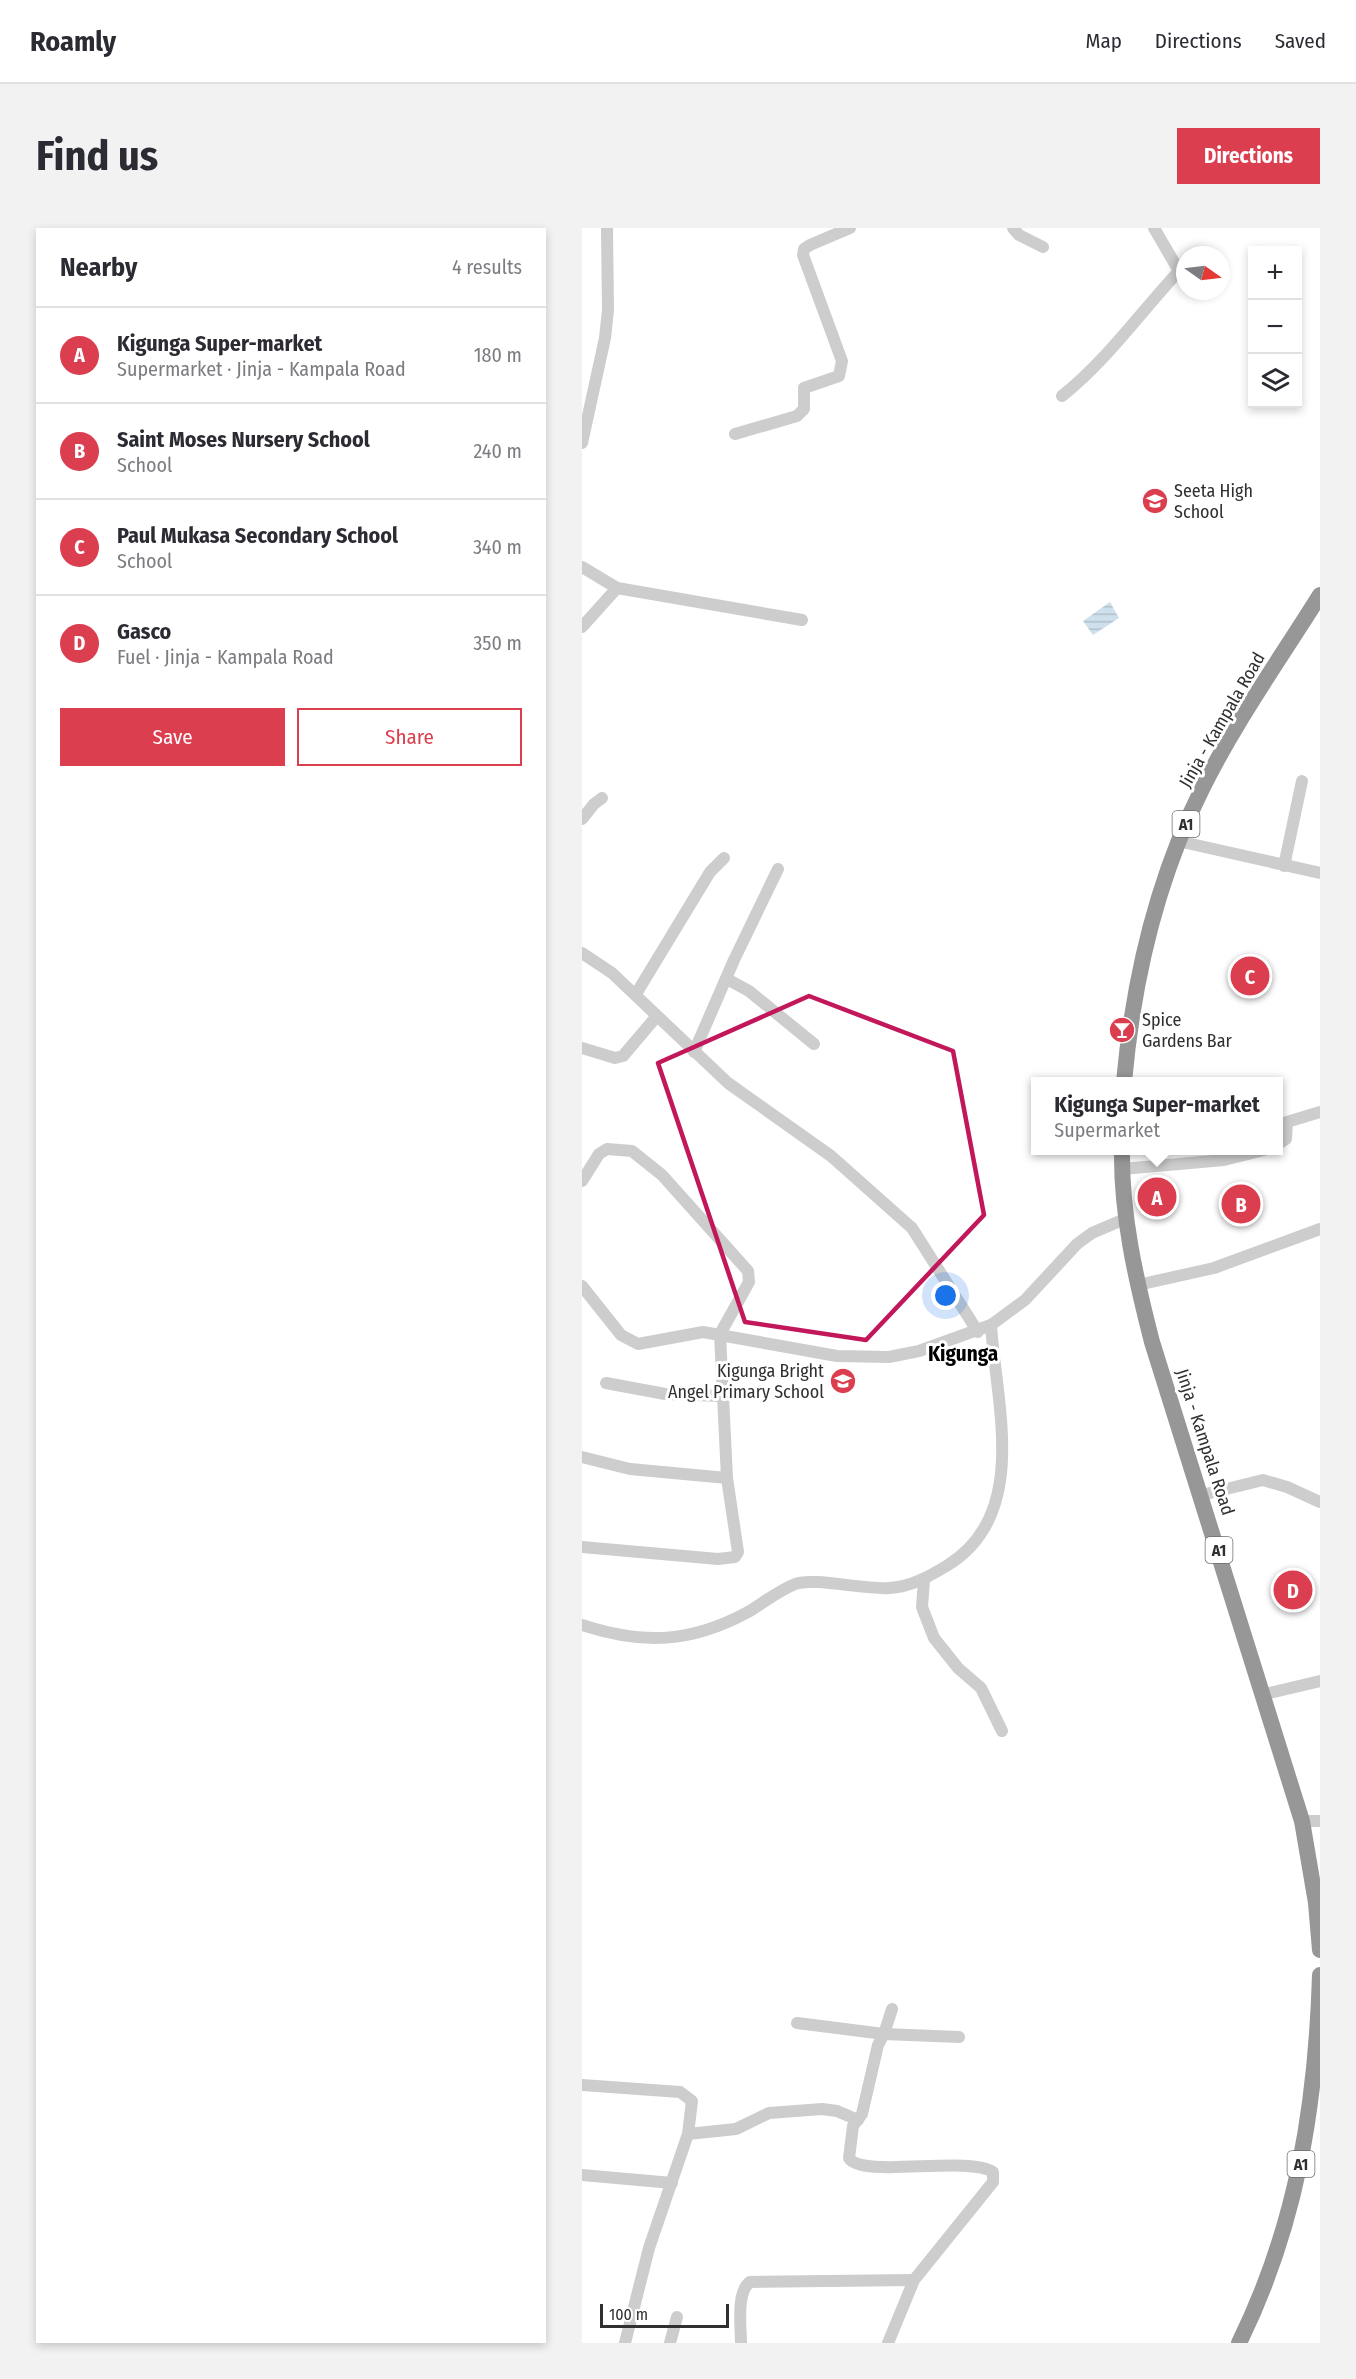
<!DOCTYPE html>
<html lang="en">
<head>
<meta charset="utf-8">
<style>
  :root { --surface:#fff; --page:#f2f2f3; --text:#2b2b33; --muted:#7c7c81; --line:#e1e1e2; --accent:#db3e4e }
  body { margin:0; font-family:"Fira Sans Condensed",sans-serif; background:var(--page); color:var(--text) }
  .controls { position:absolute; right:18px; top:18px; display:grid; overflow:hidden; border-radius:0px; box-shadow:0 3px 9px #0003 }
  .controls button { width:54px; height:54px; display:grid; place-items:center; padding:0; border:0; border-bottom:2px solid var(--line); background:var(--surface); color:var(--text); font:30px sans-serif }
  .compass { position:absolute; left:594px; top:18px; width:54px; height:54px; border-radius:50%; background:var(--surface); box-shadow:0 3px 9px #0003; rotate:104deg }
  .scale { position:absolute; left:18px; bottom:15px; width:129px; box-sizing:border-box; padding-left:6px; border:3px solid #303030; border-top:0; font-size:16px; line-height:21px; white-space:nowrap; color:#303030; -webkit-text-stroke:4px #fff; paint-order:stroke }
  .you { position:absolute; left:364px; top:1068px; width:21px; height:21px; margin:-15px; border:4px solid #fff; border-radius:50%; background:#1a73e8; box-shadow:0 0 0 9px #1a73e833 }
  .badge { display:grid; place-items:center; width:39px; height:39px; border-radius:50%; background:var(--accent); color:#fff; font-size:20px; font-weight:700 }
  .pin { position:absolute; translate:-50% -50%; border:3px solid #fff; box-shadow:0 2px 6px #0006 }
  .popup { position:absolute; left:449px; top:849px; width:252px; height:78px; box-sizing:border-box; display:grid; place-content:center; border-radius:0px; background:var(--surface); filter:drop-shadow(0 2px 4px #0005); font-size:20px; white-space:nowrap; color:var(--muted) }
  .popup b { font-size:22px; color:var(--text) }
  .popup::after { content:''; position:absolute; left:50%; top:100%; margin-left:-12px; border:12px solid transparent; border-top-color:var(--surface) }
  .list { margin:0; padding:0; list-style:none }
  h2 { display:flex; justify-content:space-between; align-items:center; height:78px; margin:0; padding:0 24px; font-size:26px }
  h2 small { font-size:20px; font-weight:400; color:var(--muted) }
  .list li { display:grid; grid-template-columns:39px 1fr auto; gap:18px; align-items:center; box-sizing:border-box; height:96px; padding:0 24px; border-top:2px solid var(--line) }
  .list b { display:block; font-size:22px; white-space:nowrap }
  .list p { margin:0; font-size:20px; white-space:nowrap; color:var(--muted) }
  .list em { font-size:20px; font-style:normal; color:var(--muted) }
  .actions { display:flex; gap:12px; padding:18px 24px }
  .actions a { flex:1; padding:14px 0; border:2px solid var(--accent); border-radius:0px; text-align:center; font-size:21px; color:var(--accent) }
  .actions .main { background:var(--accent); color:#fff }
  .icon { flex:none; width:33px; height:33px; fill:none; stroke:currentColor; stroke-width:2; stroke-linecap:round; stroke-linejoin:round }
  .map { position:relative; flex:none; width:738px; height:2115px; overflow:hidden; border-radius:0px }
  header { display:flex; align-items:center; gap:36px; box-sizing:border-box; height:84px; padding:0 30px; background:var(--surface); border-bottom:2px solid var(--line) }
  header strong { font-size:28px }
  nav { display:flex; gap:33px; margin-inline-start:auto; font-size:21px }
  .intro { display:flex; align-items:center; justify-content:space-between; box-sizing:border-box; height:144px; padding:0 36px }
  h1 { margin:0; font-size:42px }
  .button { padding:15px 27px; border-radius:0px; background:var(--accent); color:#fff; font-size:21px; font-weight:700 }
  main { display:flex; gap:36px; padding:0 36px }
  aside { flex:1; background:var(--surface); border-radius:0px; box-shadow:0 3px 9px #0003 }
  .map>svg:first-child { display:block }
  .water { fill:url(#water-rules) }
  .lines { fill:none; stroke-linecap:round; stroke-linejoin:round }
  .minor { stroke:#cdcdcd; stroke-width:12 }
  .highway { stroke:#979797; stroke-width:16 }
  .marked { fill:none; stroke:#c2185b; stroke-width:4.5; stroke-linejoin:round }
  .labels { text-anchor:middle; stroke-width:6; stroke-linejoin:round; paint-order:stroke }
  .shield { fill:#fff; stroke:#6e6e6e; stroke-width:1.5 }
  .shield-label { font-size:16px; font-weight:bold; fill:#303030 }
  .poi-label { font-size:18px; fill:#303030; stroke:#fff; text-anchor:start }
  .street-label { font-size:18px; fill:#303030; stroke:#fff }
  .quarter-label { font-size:21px; font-weight:bold; fill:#000; stroke:#fff }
</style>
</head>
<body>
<header>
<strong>Roamly</strong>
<nav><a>Map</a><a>Directions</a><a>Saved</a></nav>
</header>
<div class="intro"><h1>Find us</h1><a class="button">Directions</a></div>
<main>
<aside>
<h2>Nearby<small>4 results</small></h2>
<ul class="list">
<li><span class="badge">A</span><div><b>Kigunga Super-market</b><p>Supermarket · Jinja - Kampala Road</p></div><em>180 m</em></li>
<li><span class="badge">B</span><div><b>Saint Moses Nursery School</b><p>School</p></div><em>240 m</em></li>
<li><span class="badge">C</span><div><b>Paul Mukasa Secondary School</b><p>School</p></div><em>340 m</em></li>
<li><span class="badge">D</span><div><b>Gasco</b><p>Fuel · Jinja - Kampala Road</p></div><em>350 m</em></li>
</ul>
<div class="actions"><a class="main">Save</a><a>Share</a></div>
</aside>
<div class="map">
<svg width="738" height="2115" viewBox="0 0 738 2115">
  <defs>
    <pattern id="water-rules" width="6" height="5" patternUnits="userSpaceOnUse" patternTransform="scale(1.5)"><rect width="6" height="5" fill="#cde0eb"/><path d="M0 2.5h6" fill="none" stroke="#b0c0ca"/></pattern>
  </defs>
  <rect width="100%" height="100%" fill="#fff"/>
  <polygon class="water" points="528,374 537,390 511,407 501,393"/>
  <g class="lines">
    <g class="minor">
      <polyline points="431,0 437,7 461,19"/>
      <path d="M480,168C525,132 558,85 597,43L572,0"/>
      <polyline points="153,206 215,188 222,181 222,160 257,148 260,133 221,27 222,21 228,17 268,0"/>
      <polyline points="0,215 23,110 26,82 25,0"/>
      <polyline points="0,339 35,360 220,392"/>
      <polyline points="0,399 35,360"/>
      <polyline points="0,591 12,576 20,570"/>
      <polyline points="596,613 738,645"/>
      <polyline points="702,638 720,553"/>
      <polyline points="0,725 30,745 146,855 249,928 330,1000 396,1104"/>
      <polyline points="145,751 167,763 232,816"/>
      <polyline points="54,766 128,644 142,630"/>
      <polyline points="0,820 33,830 41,828 74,789"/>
      <polyline points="112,824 152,732 196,641"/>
      <polyline points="696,916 704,911 705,894 738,884"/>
      <polyline points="540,941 642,932 682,922"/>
      <polyline points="0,953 17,926 25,921 50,923 80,947 166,1043 167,1054 138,1106 145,1250 156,1324 153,1329 136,1331 0,1319"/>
      <polyline points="556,1057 632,1040 738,1001"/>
      <polyline points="0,1058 39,1107 56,1116 121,1104 255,1128 307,1129 337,1123 409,1097 443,1072 495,1016 510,1005 545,990"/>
      <polyline points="24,1155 83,1166 140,1168"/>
      <polyline points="0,1229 48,1241 145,1250"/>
      <polyline points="620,1267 681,1252 705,1259 738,1274"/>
      <polyline points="342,1352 340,1379 352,1410 376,1440 399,1460 420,1503"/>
      <path d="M0,1397C61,1417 109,1415 166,1384C181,1375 196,1363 213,1356C229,1349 284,1362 307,1360C329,1359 348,1348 366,1337C448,1286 414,1176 409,1097"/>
      <polyline points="683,1466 738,1453"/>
      <polyline points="720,1593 738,1593"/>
      <polyline points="215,1795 302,1806 310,1781"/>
      <polyline points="0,1857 98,1864 110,1873 106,1906 67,2020 43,2115"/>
      <polyline points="106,1906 154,1901 187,1885 240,1881 255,1883 276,1892"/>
      <polyline points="0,1947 90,1955"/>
      <polyline points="88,2115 95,2089"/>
      <path d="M159,2115C159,2099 154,2064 168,2054L332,2052"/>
      <path d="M306,2115L332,2052L411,1954V1944C385,1927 280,1951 267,1930L271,1898L280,1886L296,1817L302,1806L377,1809"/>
    </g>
    <g class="highway">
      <path d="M542,854C551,754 575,651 620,561C653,494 698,431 738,367"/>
      <path d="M540,922C539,987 554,1052 570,1114L720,1593L734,1675L738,1722"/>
      <path d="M657,2115C715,1997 734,1877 738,1747"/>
    </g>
  </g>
  <path class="marked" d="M227,768L371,823L402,987L284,1112L163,1094L76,835Z"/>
  <defs>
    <g id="school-disc" transform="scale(1.35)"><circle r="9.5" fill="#db3e4e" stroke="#fff"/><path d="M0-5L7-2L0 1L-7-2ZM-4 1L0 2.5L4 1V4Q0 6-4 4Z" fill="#fff"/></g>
    <g id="bar-disc" transform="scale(1.35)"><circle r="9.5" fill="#db3e4e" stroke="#fff"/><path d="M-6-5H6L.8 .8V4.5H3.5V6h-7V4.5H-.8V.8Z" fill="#fff"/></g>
  </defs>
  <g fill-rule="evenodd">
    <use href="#school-disc" x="573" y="273"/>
    <use href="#bar-disc" x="540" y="802"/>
    <use href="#school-disc" x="261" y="1153"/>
  </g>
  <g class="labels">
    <g class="shield">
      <rect x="590.5" y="583" width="27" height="26" rx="4.5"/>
      <rect x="623.5" y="1309" width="27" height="26" rx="4.5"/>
      <rect x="705.5" y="1923" width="27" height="26" rx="4.5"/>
    </g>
    <g class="shield-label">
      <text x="604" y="602">A1</text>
      <text x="637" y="1328">A1</text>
      <text x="719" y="1942">A1</text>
    </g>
    <g class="poi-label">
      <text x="592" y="269">Seeta High<tspan x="592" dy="21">School</tspan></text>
      <text x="560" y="798">Spice<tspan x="560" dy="21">Gardens Bar</tspan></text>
      <text x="242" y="1149" text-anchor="end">Kigunga Bright<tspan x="242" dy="21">Angel Primary School</tspan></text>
    </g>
    <g class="street-label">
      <text transform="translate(640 492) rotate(-60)" y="6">Jinja - Kampala Road</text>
      <text transform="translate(623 1214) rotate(72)" y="6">Jinja - Kampala Road</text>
    </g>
    <g class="quarter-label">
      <text x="381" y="1133">Kigunga</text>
    </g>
  </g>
</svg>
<div class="controls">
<button>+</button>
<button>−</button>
<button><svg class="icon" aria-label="layers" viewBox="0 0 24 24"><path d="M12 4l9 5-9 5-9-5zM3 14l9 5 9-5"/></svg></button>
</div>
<svg class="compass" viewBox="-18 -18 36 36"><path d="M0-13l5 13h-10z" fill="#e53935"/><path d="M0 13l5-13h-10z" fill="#7c7c81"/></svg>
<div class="scale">100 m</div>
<div class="you"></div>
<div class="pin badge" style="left:575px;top:969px">A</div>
<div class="popup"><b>Kigunga Super-market</b>Supermarket</div>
<div class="pin badge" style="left:659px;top:976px">B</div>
<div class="pin badge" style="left:668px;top:748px">C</div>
<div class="pin badge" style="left:711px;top:1362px">D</div>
</div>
</main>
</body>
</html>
